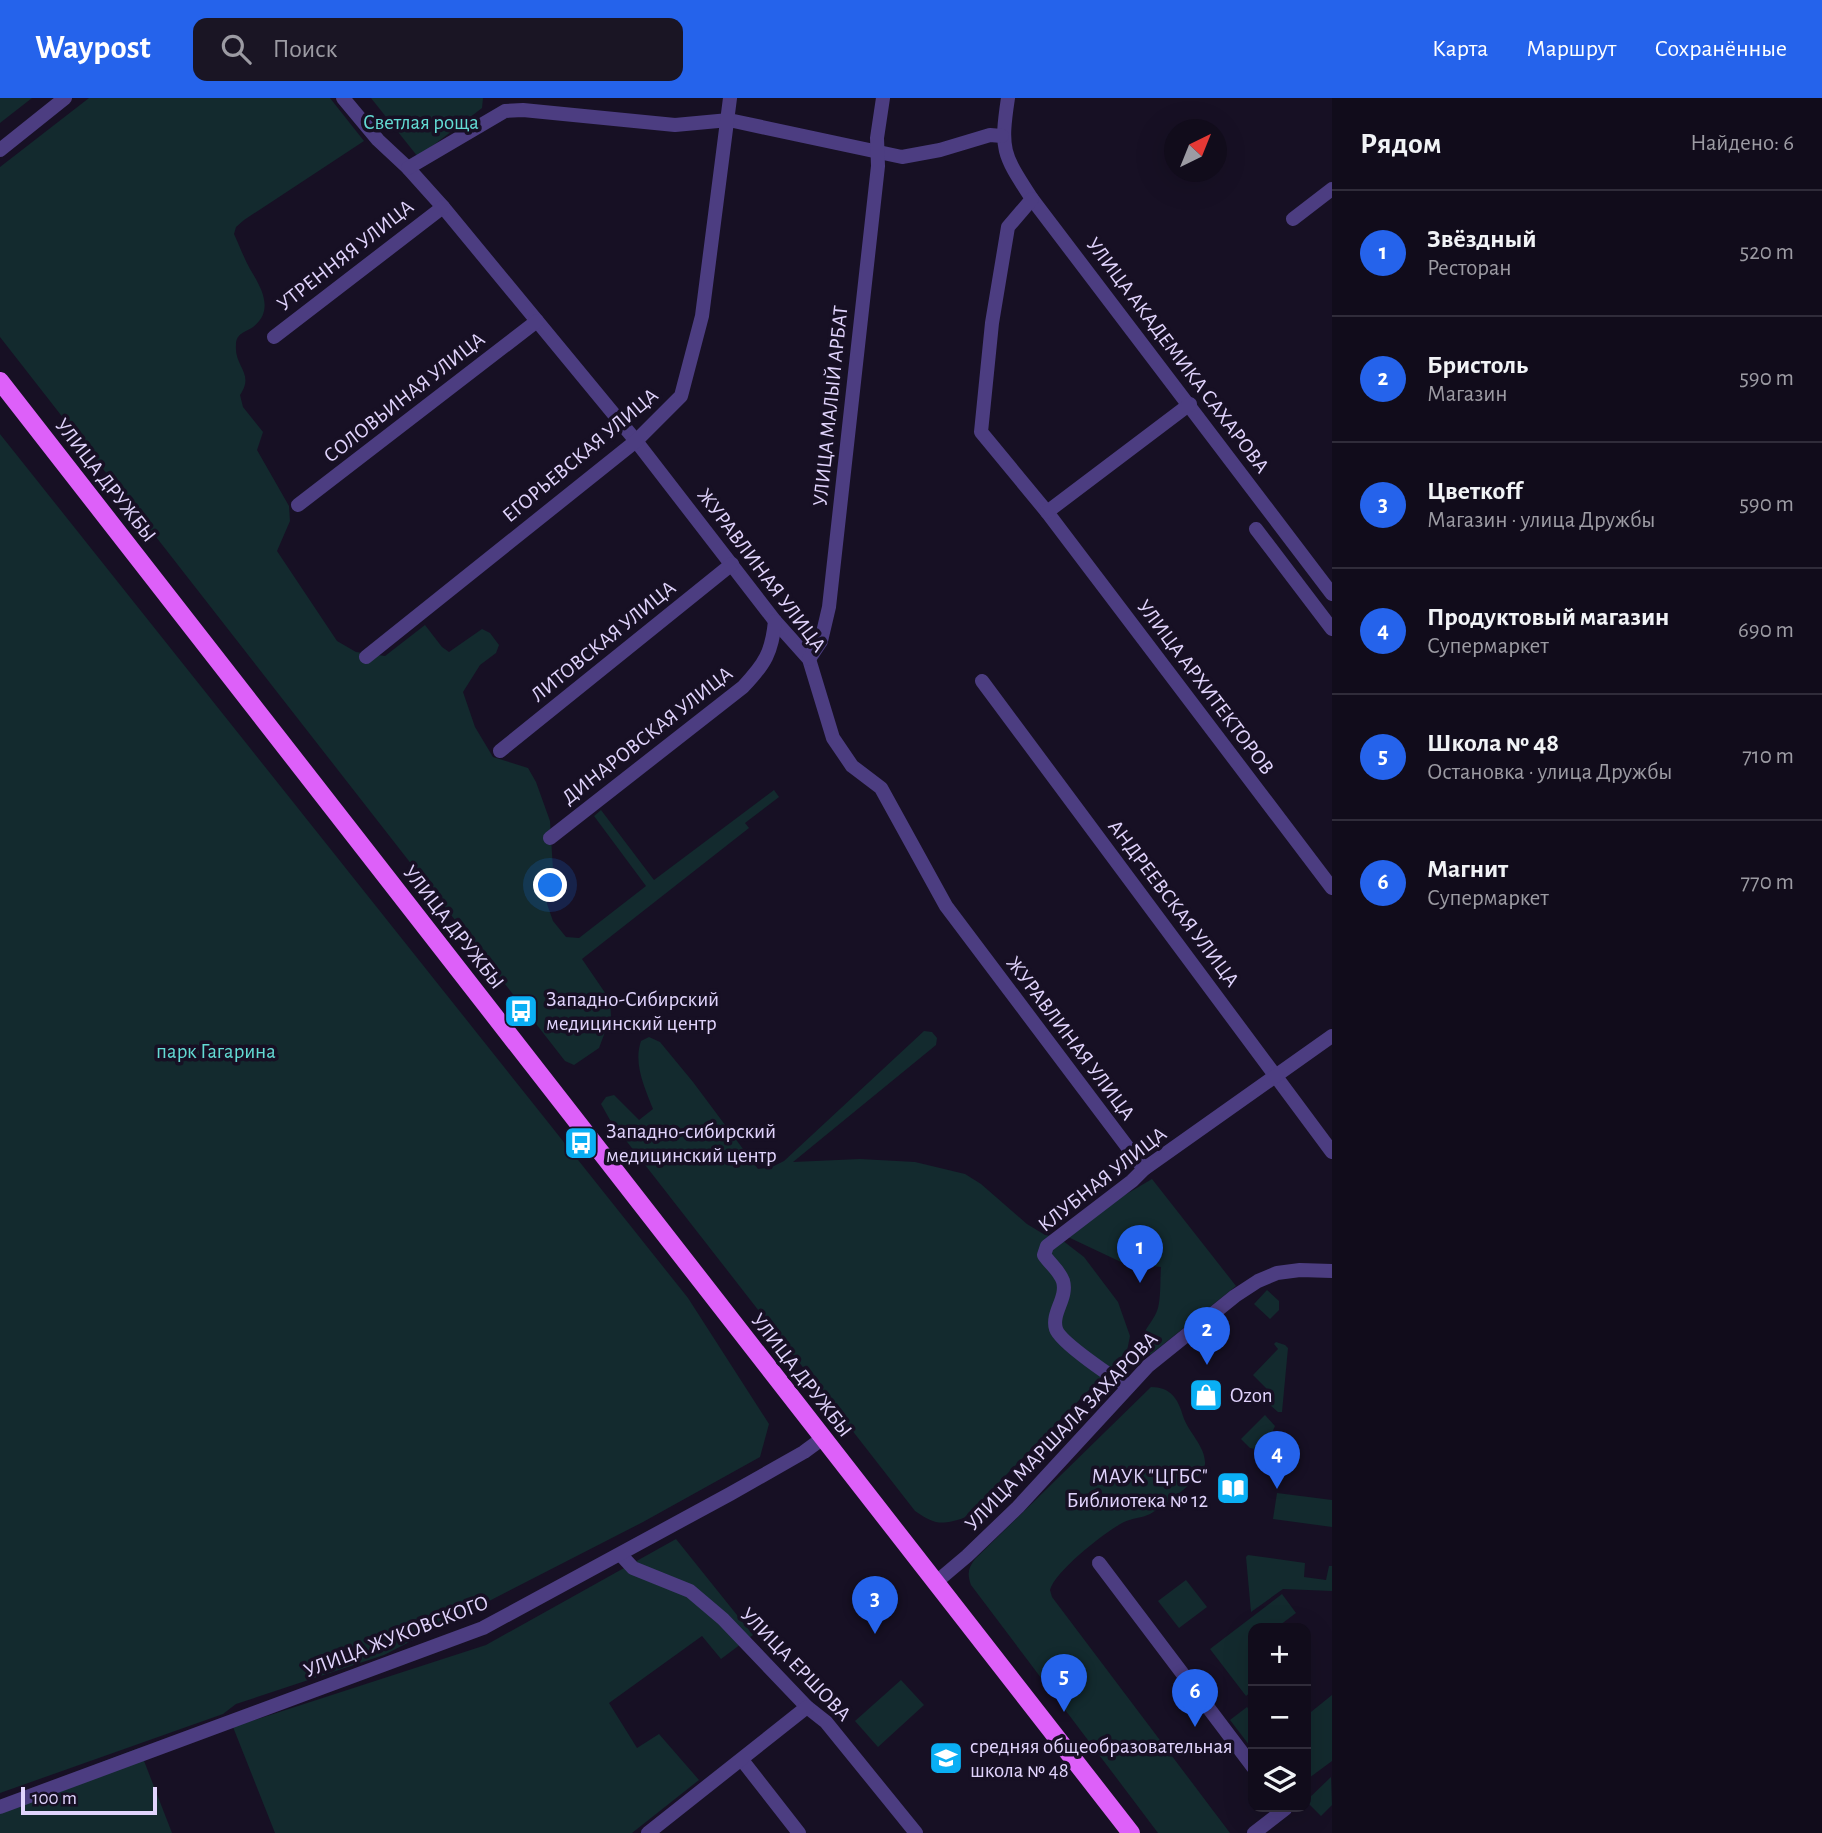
<!DOCTYPE html>
<html lang="ru">
<head>
<meta charset="utf-8">
<style>
  :root { --surface:#110c1b; --page:#1a1524; --text:#f1f3f6; --muted:#9c9ba3; --line:#302c3a; --accent:#2563eb }
  body { margin:0; font-family:"Alegreya Sans",sans-serif; background:var(--page); color:var(--text) }
  .controls { position:absolute; right:21px; bottom:21px; display:grid; overflow:hidden; border-radius:14px; box-shadow:0 7px 28px #0002 }
  .controls button { width:63px; height:63px; display:grid; place-items:center; padding:0; border:0; border-bottom:2px solid var(--line); background:var(--surface); color:var(--text); font:35px sans-serif }
  .compass { position:absolute; left:1164px; top:21px; width:63px; height:63px; border-radius:50%; background:var(--surface); box-shadow:0 7px 28px #0002; rotate:43deg }
  .scale { position:absolute; left:21px; bottom:18px; width:136px; box-sizing:border-box; padding-left:7px; border:4px solid #e1d4fd; border-top:0; font-size:19px; line-height:24px; white-space:nowrap; color:#e1d4fd; -webkit-text-stroke:5px #171024; paint-order:stroke }
  .you { position:absolute; left:551px; top:788px; width:24px; height:24px; margin:-18px; border:5px solid #fff; border-radius:50%; background:#1a73e8; box-shadow:0 0 0 10px #1a73e833 }
  .badge { display:grid; place-items:center; width:46px; height:46px; border-radius:50%; background:var(--accent); color:#fff; font-size:23px; font-weight:700 }
  .pin { position:absolute; translate:-50% -58px; filter:drop-shadow(0 2px 4px #0008) }
  .pin::after { content:''; position:absolute; top:37px; width:24px; height:21px; background:inherit; clip-path:polygon(0 0,100% 0,50% 100%) }
  .list { margin:0; padding:0; list-style:none }
  h2 { display:flex; justify-content:space-between; align-items:center; height:91px; margin:0; padding:0 28px; font-size:30px }
  h2 small { font-size:23px; font-weight:400; color:var(--muted) }
  .list li { display:grid; grid-template-columns:46px 1fr auto; gap:21px; align-items:center; box-sizing:border-box; height:126px; padding:0 28px; border-top:2px solid var(--line) }
  .list b { display:block; font-size:26px; white-space:nowrap }
  .list p { margin:0; font-size:23px; white-space:nowrap; color:var(--muted) }
  .list em { font-size:23px; font-style:normal; color:var(--muted) }
  .icon { flex:none; width:38px; height:38px; fill:none; stroke:currentColor; stroke-width:2; stroke-linecap:round; stroke-linejoin:round }
  .map { position:relative; flex:none; width:1332px; height:1735px; overflow:hidden }
  header { display:flex; align-items:center; gap:42px; box-sizing:border-box; height:98px; padding:0 35px; background:var(--accent); color:#fff }
  header strong { font-size:33px }
  nav { display:flex; gap:38px; margin-inline-start:auto; font-size:24px }
  .search { width:490px; height:63px; background:var(--page); display:flex; align-items:center; gap:18px; box-sizing:border-box; padding:0 24px; border-radius:14px; color:var(--muted); font-size:26px }
  main { display:flex }
  aside { flex:1; background:var(--surface) }
  .map>svg:first-child { display:block }
  .green { fill:#132a2e }
  .lines { fill:none; stroke-linecap:round; stroke-linejoin:round }
  .minor { stroke:#4c3d81; stroke-width:14 }
  .major { stroke:#dd60f9; stroke-width:18 }
  .labels { text-anchor:middle; stroke-width:7; stroke-linejoin:round; paint-order:stroke }
  .park-label { font-size:21px; fill:#63dbd4; stroke:#171024 }
  .street-label { font-size:21px; fill:#e1d4fd; stroke:#171024 }
  .poi-label { font-size:21px; fill:#e1d4fd; stroke:#171024; text-anchor:start }
</style>
</head>
<body>
<header>
<strong>Waypost</strong>
<div class="search"><svg class="icon" aria-label="search" viewBox="0 0 24 24"><circle cx="10" cy="10" r="6"/><path d="M15 15l6 6"/></svg>Поиск</div>
<nav><a>Карта</a><a>Маршрут</a><a>Сохранённые</a></nav>
</header>
<main>
<div class="map">
<svg width="1332" height="1735" viewBox="0 0 1332 1735">
  <rect width="100%" height="100%" fill="#171024"/>
  <g class="green">
    <polygon points="0,0 32,0 0,25"/>
    <path d="M89,0H330L364,43L244,122L236,129L234,136C239,147 244,160 250,171C261,189 275,212 253,229C246,234 236,235 236,247C234,269 255,275 240,297L243,309L263,334L257,352L289,408L290,423L277,453L337,543L356,554L385,558L425,527L442,549L449,554L482,531L490,535L499,547L496,555L480,567L463,594L475,629L493,659L528,670L536,684L550,723L553,772L545,785L547,806L553,823L566,839L579,840L646,788L594,718L601,712L654,782L774,692L779,699L745,725L749,730L582,861L610,902L611,918L599,950L574,967L565,963L0,239V69Z"/>
    <polygon points="371,0 483,0 482,10 418,59"/>
    <polygon points="0,336 688,1200 769,1326 760,1359 643,1424 384,1557 236,1606 223,1616 0,1695"/>
    <path d="M924,933L932,934L937,940L936,947L793,1064L860,1061L915,1064L965,1076L981,1086L1027,1126L1045,1137L1058,1139L1084,1159L1118,1204L1130,1238L1127,1253L964,1420C941,1427 935,1427 915,1413L610,1022L601,1006L606,999L614,997L639,1022L653,1011C645,990 633,966 641,943L649,939L660,944L693,984L758,1071L772,1069L784,1063Z"/>
    <path d="M1152,1081L1236,1188L1150,1257C1133,1235 1152,1230 1158,1210C1161,1198 1160,1182 1161,1169L1123,1165L1068,1139L1118,1101Z"/>
    <polygon points="1267,1192 1279,1203 1279,1212 1270,1221 1254,1206"/>
    <polygon points="1276,1244 1285,1247 1288,1250 1282,1314 1278,1314 1269,1306 1273,1297 1253,1277 1278,1251 1274,1246"/>
    <path d="M1151,1289C1170,1289 1178,1300 1183,1318C1188,1334 1206,1349 1205,1366C1204,1378 1162,1410 1150,1416C1142,1420 1132,1420 1124,1424C1106,1433 1055,1473 1050,1492L1052,1499L1230,1735H1158L971,1487C967,1476 968,1470 975,1461Z"/>
    <polygon points="1265,1317 1275,1328 1268,1343 1260,1352 1250,1350 1241,1341"/>
    <polygon points="1277,1395 1332,1402 1332,1429 1273,1421"/>
    <polygon points="676,1441 753,1537 721,1561 702,1538 609,1605 637,1650 659,1636 699,1682 632,1735 275,1735 233,1629 486,1547"/>
    <polygon points="1248,1457 1305,1465 1304,1479 1326,1482 1329,1468 1332,1468 1332,1493 1283,1491 1251,1514 1246,1459"/>
    <polygon points="1186,1482 1207,1509 1179,1530 1158,1503"/>
    <polygon points="1282,1496 1296,1515 1276,1530 1253,1530 1253,1548 1251,1550 1253,1553 1253,1592 1246,1598 1210,1551"/>
    <polygon points="901,1582 924,1607 878,1649 855,1623"/>
    <polygon points="1332,1597 1332,1663 1309,1680 1306,1676 1306,1618"/>
    <polygon points="1247,1609 1253,1617 1253,1652 1230,1622"/>
    <polygon points="139,1650 172,1735 0,1735 0,1703"/>
    <polygon points="1331,1679 1332,1707 1321,1718 1306,1703"/>
  </g>
  <g class="lines">
    <g class="minor">
      <polyline points="343,0 378,42 408,70 443,109 636,343 775,523 809,561 833,640 852,668 881,690 946,808 1144,1071"/>
      <path d="M1008,0C1000,53 1003,56 1032,101L1332,496"/>
      <polyline points="0,52 65,0"/>
      <polyline points="408,70 505,13 523,12 675,27 729,22 902,59 940,52 990,37 1002,38"/>
      <polyline points="1032,101 1008,129 992,225 981,334 1047,414 1332,790"/>
      <polyline points="1293,121 1332,91"/>
      <polyline points="274,239 443,109"/>
      <polyline points="298,407 537,223"/>
      <polyline points="1047,414 1190,306"/>
      <polyline points="1256,431 1332,531"/>
      <polyline points="366,559 636,343 681,298 702,218 730,0"/>
      <polyline points="809,561 821,543 829,509 878,68 877,40 883,0"/>
      <polyline points="982,583 1332,1054"/>
      <polyline points="500,653 732,466"/>
      <path d="M550,740L743,589C765,566 772,554 775,523"/>
      <path d="M1129,1288C1115,1282 1060,1244 1056,1231C1051,1215 1068,1200 1063,1183C1059,1172 1050,1166 1044,1157L1047,1148L1132,1083L1144,1071L1332,938"/>
      <polyline points="621,1457 633,1470 690,1493 723,1521 807,1609 826,1624 916,1735"/>
      <polyline points="1099,1465 1253,1669"/>
      <polyline points="935,1485 967,1458 1018,1409 1148,1268 1235,1198 1258,1183 1277,1175 1300,1172 1332,1173"/>
      <polyline points="742,1662 799,1735"/>
      <polyline points="0,1709 483,1530 730,1396 804,1354 823,1340"/>
      <polyline points="648,1735 807,1609"/>
      <polyline points="1254,1735 1285,1711 1283,1709"/>
    </g>
    <polyline class="major" points="0,283 1131,1735"/>
  </g>
  <defs>
    <g id="bus-square" transform="scale(1.75)"><rect x="-9" y="-9" width="18" height="18" rx="4" fill="#0aaff4" stroke="#171024"/><path d="M-5-6H5V4H4V6H2V4H-2V6H-4V4H-5ZM-3.5-4V0h7V-4ZM-3.5 1.2v1.5H-2V1.2ZM2 1.2v1.5H3.5V1.2Z" fill="#fff"/></g>
    <g id="shop-square" transform="scale(1.75)"><rect x="-9" y="-9" width="18" height="18" rx="4" fill="#0aaff4" stroke="#171024"/><path d="M-5-2.5h2.3a2.7 3.5 0 0 1 5.4 0H5L5.5 6h-11ZM-1.5-2.5h3a1.5 2.3 0 0 0-3 0Z" fill="#fff"/></g>
    <g id="library-square" transform="scale(1.75)"><rect x="-9" y="-9" width="18" height="18" rx="4" fill="#0aaff4" stroke="#171024"/><path d="M-6-4Q-3-5.5-.7-3.5V5Q-3 3-6 4ZM6-4Q3-5.5 .7-3.5V5Q3 3 6 4Z" fill="#fff"/></g>
    <g id="school-square" transform="scale(1.75)"><rect x="-9" y="-9" width="18" height="18" rx="4" fill="#0aaff4" stroke="#171024"/><path d="M0-5L7-2L0 1L-7-2ZM-4 1L0 2.5L4 1V4Q0 6-4 4Z" fill="#fff"/></g>
  </defs>
  <g fill-rule="evenodd">
    <use href="#bus-square" x="521" y="913"/>
    <use href="#bus-square" x="581" y="1045"/>
    <use href="#shop-square" x="1206" y="1297"/>
    <use href="#library-square" x="1233" y="1390"/>
    <use href="#school-square" x="946" y="1660"/>
  </g>
  <g class="labels">
    <g class="park-label">
      <text x="421" y="31">Светлая роща</text>
      <text x="216" y="960">парк Гагарина</text>
    </g>
    <g class="street-label">
      <text transform="translate(345 157) rotate(-38)" y="7">УТРЕННЯЯ УЛИЦА</text>
      <text transform="translate(1178 257) rotate(53)" y="7">УЛИЦА АКАДЕМИКА САХАРОВА</text>
      <text transform="translate(404 299) rotate(-38)" y="7">СОЛОВЬИНАЯ УЛИЦА</text>
      <text transform="translate(830 308) rotate(-84)" y="7">УЛИЦА МАЛЫЙ АРБАТ</text>
      <text transform="translate(580 357) rotate(-40)" y="7">ЕГОРЬЕВСКАЯ УЛИЦА</text>
      <text transform="translate(106 382) rotate(52)" y="7">УЛИЦА ДРУЖБЫ</text>
      <text transform="translate(762 472) rotate(53)" y="7">ЖУРАВЛИНАЯ УЛИЦА</text>
      <text transform="translate(603 543) rotate(-39)" y="7">ЛИТОВСКАЯ УЛИЦА</text>
      <text transform="translate(1206 589) rotate(53)" y="7">УЛИЦА АРХИТЕКТОРОВ</text>
      <text transform="translate(647 637) rotate(-38)" y="7">ДИНАРОВСКАЯ УЛИЦА</text>
      <text transform="translate(1174 805) rotate(53)" y="7">АНДРЕЕВСКАЯ УЛИЦА</text>
      <text transform="translate(454 829) rotate(52)" y="7">УЛИЦА ДРУЖБЫ</text>
      <text transform="translate(1071 940) rotate(53)" y="7">ЖУРАВЛИНАЯ УЛИЦА</text>
      <text transform="translate(1102 1081) rotate(-38)" y="7">КЛУБНАЯ УЛИЦА</text>
      <text transform="translate(802 1277) rotate(52)" y="7">УЛИЦА ДРУЖБЫ</text>
      <text transform="translate(1061 1333) rotate(-46)" y="7">УЛИЦА МАРШАЛА ЗАХАРОВА</text>
      <text transform="translate(396 1538) rotate(-21)" y="7">УЛИЦА ЖУКОВСКОГО</text>
      <text transform="translate(796 1566) rotate(46)" y="7">УЛИЦА ЕРШОВА</text>
    </g>
    <g class="poi-label">
      <text x="546" y="908">Западно-Сибирский<tspan x="546" dy="24">медицинский центр</tspan></text>
      <text x="606" y="1040">Западно-сибирский<tspan x="606" dy="24">медицинский центр</tspan></text>
      <text x="1230" y="1304">Ozon</text>
      <text x="1208" y="1385" text-anchor="end">МАУК "ЦГБС"<tspan x="1208" dy="24">Библиотека № 12</tspan></text>
      <text x="970" y="1655">средняя общеобразовательная<tspan x="970" dy="24">школа № 48</tspan></text>
    </g>
  </g>
</svg>
<div class="controls">
<button>+</button>
<button>−</button>
<button><svg class="icon" aria-label="layers" viewBox="0 0 24 24"><path d="M12 4l9 5-9 5-9-5zM3 14l9 5 9-5"/></svg></button>
</div>
<svg class="compass" viewBox="-18 -18 36 36"><path d="M0-13l5 13h-10z" fill="#e53935"/><path d="M0 13l5-13h-10z" fill="#9c9ba3"/></svg>
<div class="scale">100 m</div>
<div class="you"></div>
<div class="pin badge" style="left:1140px;top:1185px">1</div>
<div class="pin badge" style="left:1207px;top:1267px">2</div>
<div class="pin badge" style="left:875px;top:1536px">3</div>
<div class="pin badge" style="left:1277px;top:1391px">4</div>
<div class="pin badge" style="left:1064px;top:1614px">5</div>
<div class="pin badge" style="left:1195px;top:1629px">6</div>
</div>
<aside>
<h2>Рядом<small>Найдено: 6</small></h2>
<ul class="list">
<li><span class="badge">1</span><div><b>Звёздный</b><p>Ресторан</p></div><em>520 m</em></li>
<li><span class="badge">2</span><div><b>Бристоль</b><p>Магазин</p></div><em>590 m</em></li>
<li><span class="badge">3</span><div><b>Цветкоff</b><p>Магазин · улица Дружбы</p></div><em>590 m</em></li>
<li><span class="badge">4</span><div><b>Продуктовый магазин</b><p>Супермаркет</p></div><em>690 m</em></li>
<li><span class="badge">5</span><div><b>Школа № 48</b><p>Остановка · улица Дружбы</p></div><em>710 m</em></li>
<li><span class="badge">6</span><div><b>Магнит</b><p>Супермаркет</p></div><em>770 m</em></li>
</ul>
</aside>
</main>
</body>
</html>
